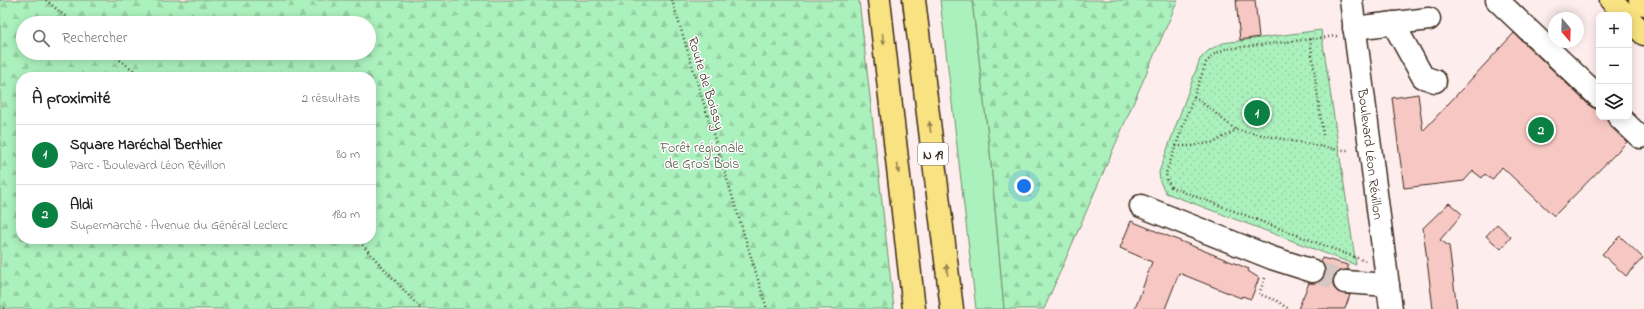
<!DOCTYPE html>
<html lang="fr">
<head>
<meta charset="utf-8">
<style>
  :root { --surface:#fff; --page:#f6f6f6; --text:#222; --muted:#767676; --line:#e0e0e0; --accent:#0b8043 }
  body { margin:0; font-family:"Indie Flower",sans-serif; background:var(--page); color:var(--text) }
  .controls { position:absolute; right:12px; top:12px; display:grid; overflow:hidden; border-radius:8px; box-shadow:0 2px 10px #0003 }
  .controls button { width:36px; height:36px; display:grid; place-items:center; padding:0; border:0; border-bottom:1px solid var(--line); background:var(--surface); color:var(--text); font:20px sans-serif }
  .compass { position:absolute; left:1548px; top:12px; width:36px; height:36px; border-radius:50%; background:var(--surface); box-shadow:0 2px 10px #0003; rotate:161deg }
  .you { position:absolute; left:1024px; top:186px; width:14px; height:14px; margin:-10px; border:3px solid #fff; border-radius:50%; background:#1a73e8; box-shadow:0 0 0 6px #1a73e833 }
  .badge { display:grid; place-items:center; width:26px; height:26px; border-radius:50%; background:var(--accent); color:#fff; font-size:13px; font-weight:700 }
  .pin { position:absolute; translate:-50% -50%; border:2px solid #fff; box-shadow:0 1px 4px #0006 }
  .list { margin:0; padding:0; list-style:none }
  h2 { display:flex; justify-content:space-between; align-items:center; height:52px; margin:0; padding:0 16px; font-size:17px }
  h2 small { font-size:13px; font-weight:400; color:var(--muted) }
  .list li { display:grid; grid-template-columns:26px 1fr auto; gap:12px; align-items:center; box-sizing:border-box; height:60px; padding:0 16px; border-top:1px solid var(--line) }
  .list b { display:block; font-size:15px; white-space:nowrap }
  .list p { margin:0; font-size:13px; white-space:nowrap; color:var(--muted) }
  .list em { font-size:13px; font-style:normal; color:var(--muted) }
  .icon { flex:none; width:22px; height:22px; fill:none; stroke:currentColor; stroke-width:2; stroke-linecap:round; stroke-linejoin:round }
  .map { position:relative; flex:none; width:1644px; height:309px; overflow:hidden }
  .search { position:absolute; background:var(--surface); box-shadow:0 2px 10px #0003; left:16px; top:16px; width:360px; height:44px; display:flex; align-items:center; gap:10px; box-sizing:border-box; padding:0 14px; border-radius:22px; color:var(--muted); font-size:15px }
  .panel { position:absolute; background:var(--surface); box-shadow:0 2px 10px #0003; left:16px; top:72px; width:360px; height:172px; border-radius:16px }
  .map>svg:first-child { display:block }
  .grass { fill:#abf1bd; stroke:#738e6e }
  .forest { fill:url(#forest-firs); stroke:#738e6e; fill-rule:evenodd }
  .park { fill:url(#park-dots); stroke:#738e6e }
  .building { fill:#f7c7c3; stroke:#3b2a1e }
  .lines { fill:none; stroke-linecap:round; stroke-linejoin:round }
  .minor-tunnel { stroke:#d6c7c4; stroke-width:22; stroke-dasharray:22 11; stroke-linecap:butt }
  .minor-casing { stroke:#3b2a1e; stroke-width:25 }
  .major-casing { stroke:#3b2a1e; stroke-width:25 }
  .highway-casing { stroke:#3b2a1e; stroke-width:25 }
  .path { stroke:#3b2a1e; stroke-width:2.5; stroke-dasharray:1 3; stroke-linecap:butt }
  .minor { stroke:#fff; stroke-width:22 }
  .major { stroke:#f8e281; stroke-width:22 }
  .highway { stroke:#f8e281; stroke-width:22 }
  .oneway { fill:#9a8650 }
  .labels { text-anchor:middle; stroke-width:3; stroke-linejoin:round; paint-order:stroke }
  .shield { fill:#fff; stroke:#766a62; stroke-width:1 }
  .shield-label { font-size:13px; font-weight:bold; fill:#3b2a1e }
  .street-label { font-size:14px; fill:#3b2a1e; stroke:#fff }
  .park-label { font-size:14px; fill:#575c46; stroke:#fff }
</style>
</head>
<body>
<div class="map">
<svg width="1644" height="309" viewBox="0 0 1644 309">
  <defs>
    <pattern id="forest-firs" width="22" height="20" patternUnits="userSpaceOnUse"><rect width="22" height="20" fill="#abf1bd"/><path d="M5 1l3.5 6h-7zM16 11l3.5 6h-7z" fill="#94cfa2"/></pattern>
    <pattern id="park-dots" width="8" height="8" patternUnits="userSpaceOnUse"><rect width="8" height="8" fill="#abf1bd"/><path d="M2 2h.1M6 6h.1" fill="none" stroke="#94cfa2" stroke-width="1.8" stroke-linecap="round"/></pattern>
  </defs>
  <rect width="100%" height="100%" fill="#fdeeed"/>
  <filter id="ink" filterUnits="userSpaceOnUse"><feTurbulence type="fractalNoise" baseFrequency=".025" numOctaves="2"/><feDisplacementMap in="SourceGraphic" scale="8" xChannelSelector="R" yChannelSelector="G"/><feConvolveMatrix kernelMatrix="1 2 1 2 8 2 1 2 1" color-interpolation-filters="sRGB"/></filter>
  <g filter="url(#ink)">
    <polygon class="grass" points="940,0 972,0 990,152 1004,309 976,309"/>
    <g class="forest">
      <path d="M0,0H859L894,309H0ZM23,23H369V53H23ZM21,77H371V239H21Z"/>
      <polygon points="972,0 1178,0 1044,309 1004,309 990,152"/>
    </g>
    <polygon class="park" points="1321,30 1356,265 1166,193 1160,182 1159,172 1200,59 1209,50 1223,43"/>
    <g class="building">
      <polygon points="1236,0 1255,0 1259,37 1240,40"/>
      <polygon points="1514,33 1590,106 1599,111 1599,117 1607,118 1610,126 1627,142 1554,216 1502,167 1492,180 1485,174 1482,178 1473,171 1464,181 1404,188 1392,98 1418,94 1423,131"/>
      <polygon points="1449,203 1462,214 1440,240 1449,246 1457,309 1433,309 1423,228"/>
      <polygon points="1131,221 1249,269 1248,271 1259,278 1251,299 1242,296 1241,298 1179,273 1165,309 1135,309 1152,262 1120,248"/>
      <polygon points="1497,224 1511,237 1501,249 1486,236"/>
      <polygon points="1620,236 1643,258 1626,276 1602,254"/>
      <polygon points="1322,258 1348,265 1348,270 1339,271 1334,275 1333,282 1334,288 1338,292 1350,295 1345,309 1298,309 1309,283 1316,283 1322,280 1325,275 1325,268 1321,262"/>
    </g>
    <g class="lines">
      <polyline class="minor-tunnel" points="1313,271 1345,282"/>
      <g class="minor-casing">
        <g id="minor">
          <polyline points="1351,0 1391,309"/>
          <polyline points="1497,0 1599,97"/>
          <polyline points="1393,23 1423,77 1435,81"/>
          <polyline points="1354,28 1429,19"/>
          <polyline points="1619,117 1640,137"/>
          <polyline points="1141,206 1272,258 1313,271"/>
          <polyline points="1345,282 1388,285"/>
        </g>
      </g>
      <g class="major-casing">
        <g id="major">
          <polyline points="1611,0 1626,15"/>
          <polyline points="1640,0 1644,4"/>
          <polyline points="1629,19 1644,34"/>
        </g>
      </g>
      <g class="highway-casing">
        <g id="highway">
          <polyline points="879,0 914,309"/>
          <polyline points="914,0 952,309"/>
        </g>
      </g>
      <g class="path">
        <polyline points="46,0 73,23"/>
        <polyline points="672,0 767,309"/>
        <polyline points="1337,36 1225,49 1213,55 1206,63 1166,173 1167,180 1171,187 1365,261"/>
        <polyline points="1310,39 1323,135"/>
        <polyline points="110,53 143,77"/>
        <polyline points="1194,96 1236,130"/>
        <polyline points="1176,146 1192,146 1215,142 1236,130 1339,150 1350,150"/>
        <polyline points="357,239 421,309"/>
        <polyline points="1265,278 1259,294 1277,301 1289,309"/>
        <polyline points="0,306 6,309"/>
      </g>
      <use href="#minor" class="minor"/>
      <use href="#major" class="major"/>
      <use href="#highway" class="highway"/>
    </g>
    <defs><path id="oneway-solid" d="M-6-.8H1V-3.2L6.5 0L1 3.2V.8H-6Z"/></defs>
    <g class="oneway">
      <use href="#oneway-solid" transform="translate(883 39) rotate(84)"/>
      <use href="#oneway-solid" transform="translate(930 127) rotate(-97)"/>
      <use href="#oneway-solid" transform="translate(898 168) rotate(84)"/>
      <use href="#oneway-solid" transform="translate(947 270) rotate(-97)"/>
    </g>
  </g>
  <g class="labels">
    <rect class="shield" x="918" y="143" width="30" height="22" rx="3"/>
    <g class="shield-label">
      <text x="933" y="159">N 19</text>
    </g>
    <g class="street-label">
      <text transform="translate(707 83) rotate(73)" y="5">Route de Boissy</text>
      <text transform="translate(1371 154) rotate(83)" y="5">Boulevard Léon Révillon</text>
    </g>
    <g class="park-label">
      <text x="702" y="152">Forêt régionale<tspan x="702" dy="16">de Gros Bois</tspan></text>
    </g>
  </g>
</svg>
<div class="controls">
<button>+</button>
<button>−</button>
<button><svg class="icon" aria-label="layers" viewBox="0 0 24 24"><path d="M12 4l9 5-9 5-9-5zM3 14l9 5 9-5"/></svg></button>
</div>
<svg class="compass" viewBox="-18 -18 36 36"><path d="M0-13l5 13h-10z" fill="#e53935"/><path d="M0 13l5-13h-10z" fill="#767676"/></svg>
<div class="you"></div>
<div class="pin badge" style="left:1257px;top:113px">1</div>
<div class="pin badge" style="left:1541px;top:130px">2</div>
<div class="search"><svg class="icon" aria-label="search" viewBox="0 0 24 24"><circle cx="10" cy="10" r="6"/><path d="M15 15l6 6"/></svg>Rechercher</div>
<section class="panel">
<h2>À proximité<small>2 résultats</small></h2>
<ul class="list">
<li><span class="badge">1</span><div><b>Square Maréchal Berthier</b><p>Parc · Boulevard Léon Révillon</p></div><em>80 m</em></li>
<li><span class="badge">2</span><div><b>Aldi</b><p>Supermarché · Avenue du Général Leclerc</p></div><em>180 m</em></li>
</ul>
</section>
</div>
</body>
</html>
